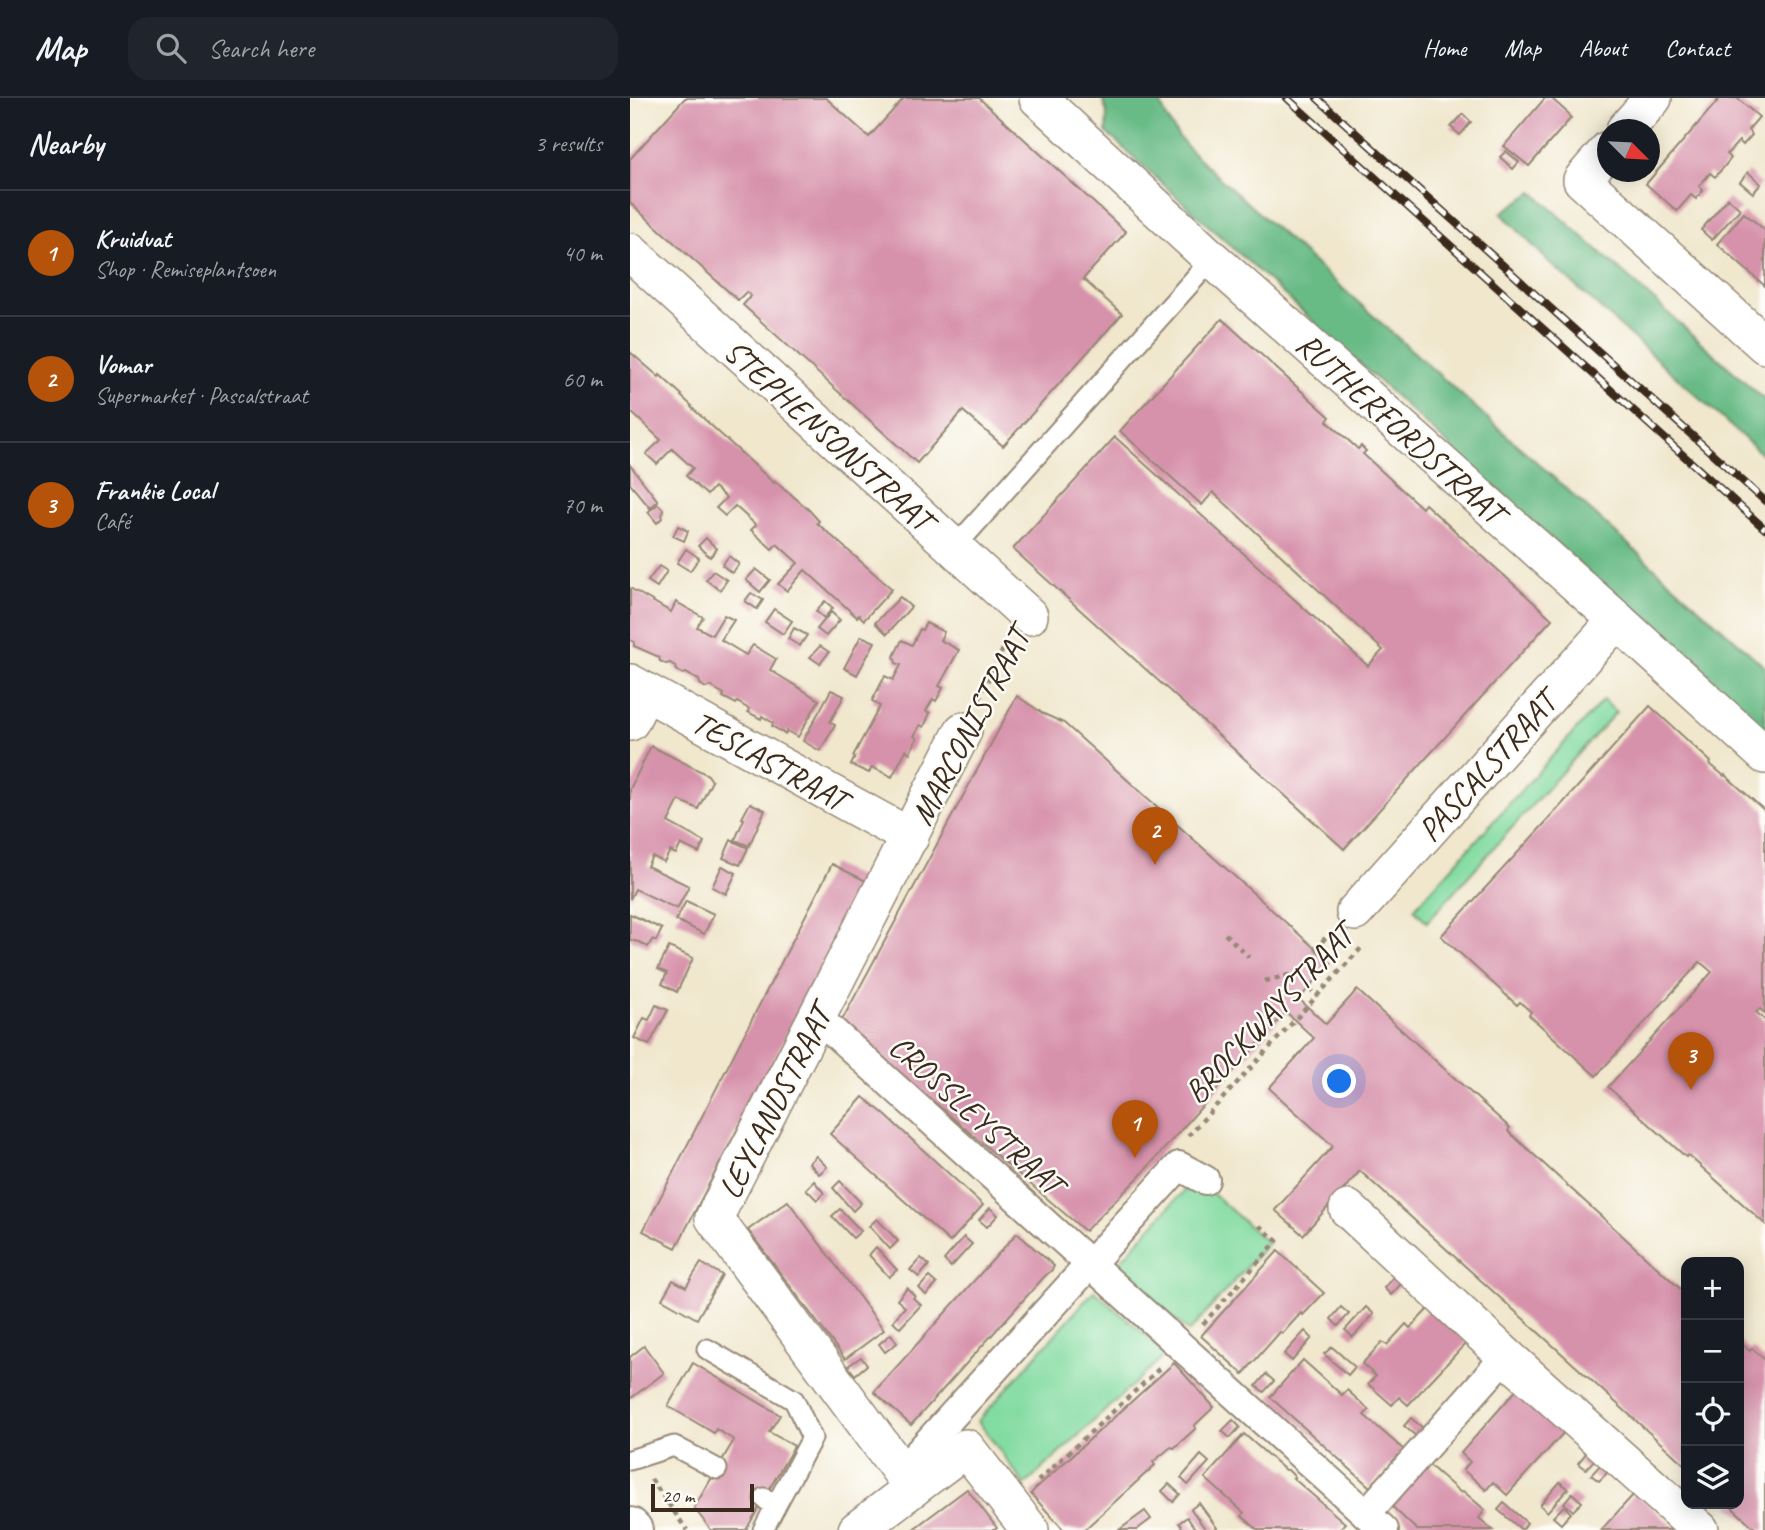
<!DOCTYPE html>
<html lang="en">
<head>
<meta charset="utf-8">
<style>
  :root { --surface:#171b24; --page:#20242c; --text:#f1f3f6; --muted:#9ea1a6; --line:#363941; --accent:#b45309 }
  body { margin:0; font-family:Caveat,sans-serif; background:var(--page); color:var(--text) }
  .controls { position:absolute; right:21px; bottom:21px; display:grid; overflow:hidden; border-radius:14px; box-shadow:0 4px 18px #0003 }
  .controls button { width:63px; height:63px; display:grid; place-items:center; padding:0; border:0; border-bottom:2px solid var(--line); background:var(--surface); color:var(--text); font:35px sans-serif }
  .compass { position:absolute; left:967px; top:21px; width:63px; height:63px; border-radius:50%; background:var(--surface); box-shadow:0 4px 18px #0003; rotate:114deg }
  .scale { position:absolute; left:21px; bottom:18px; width:103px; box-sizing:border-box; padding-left:7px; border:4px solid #3b2a1e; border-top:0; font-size:19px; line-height:24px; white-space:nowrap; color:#3b2a1e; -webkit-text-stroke:5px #fdfcf7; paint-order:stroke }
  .you { position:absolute; left:710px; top:984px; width:24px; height:24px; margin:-18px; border:5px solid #fff; border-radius:50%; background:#1a73e8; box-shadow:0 0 0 10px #1a73e833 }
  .badge { display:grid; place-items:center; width:46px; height:46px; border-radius:50%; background:var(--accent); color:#fff; font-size:23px; font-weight:700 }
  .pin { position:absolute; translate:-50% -58px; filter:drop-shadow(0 2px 4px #0008) }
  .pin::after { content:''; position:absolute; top:37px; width:24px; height:21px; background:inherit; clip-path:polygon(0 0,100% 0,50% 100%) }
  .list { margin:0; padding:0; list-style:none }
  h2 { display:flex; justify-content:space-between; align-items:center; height:91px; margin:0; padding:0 28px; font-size:30px }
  h2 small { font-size:23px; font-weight:400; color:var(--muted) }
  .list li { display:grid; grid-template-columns:46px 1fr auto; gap:21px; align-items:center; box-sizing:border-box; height:126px; padding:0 28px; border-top:2px solid var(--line) }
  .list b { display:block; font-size:26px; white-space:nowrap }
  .list p { margin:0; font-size:23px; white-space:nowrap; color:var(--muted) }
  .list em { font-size:23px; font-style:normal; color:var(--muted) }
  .icon { flex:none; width:38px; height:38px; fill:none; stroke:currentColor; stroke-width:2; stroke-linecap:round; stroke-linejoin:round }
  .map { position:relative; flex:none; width:1135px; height:1432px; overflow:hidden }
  header { display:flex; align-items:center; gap:42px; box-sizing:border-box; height:98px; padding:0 35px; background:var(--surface); border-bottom:2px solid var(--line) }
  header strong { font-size:33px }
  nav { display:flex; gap:38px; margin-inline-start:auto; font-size:24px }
  .search { width:490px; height:63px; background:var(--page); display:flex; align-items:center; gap:18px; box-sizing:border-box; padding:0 24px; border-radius:21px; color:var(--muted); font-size:26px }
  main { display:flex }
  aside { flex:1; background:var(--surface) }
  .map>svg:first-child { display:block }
  .green { fill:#82dba0; stroke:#5e825f; stroke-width:2 }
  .forest { fill:#69bb86; stroke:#527252; stroke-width:2 }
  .building { fill:#d792ab }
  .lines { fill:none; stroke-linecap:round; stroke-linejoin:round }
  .service-casing { stroke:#968876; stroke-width:23 }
  .pedestrian-casing { stroke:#968876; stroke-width:32 }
  .minor-casing { stroke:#968876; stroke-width:40 }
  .secondary-casing { stroke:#968876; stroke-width:42 }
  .path { stroke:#968876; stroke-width:4.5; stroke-dasharray:5 5; stroke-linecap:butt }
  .service { stroke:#fff; stroke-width:19 }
  .pedestrian { stroke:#fff; stroke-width:28 }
  .minor { stroke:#fff; stroke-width:37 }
  .secondary { stroke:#fff; stroke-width:38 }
  .rail-casing { stroke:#3b2a1e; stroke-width:8 }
  .rail { stroke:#fdfcf7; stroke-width:5; stroke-dasharray:16; stroke-linecap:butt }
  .labels { text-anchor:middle; stroke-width:5; stroke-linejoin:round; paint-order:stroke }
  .street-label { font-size:33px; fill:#3b2a1e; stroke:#fdfcf7 }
</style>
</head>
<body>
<header>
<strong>Map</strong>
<div class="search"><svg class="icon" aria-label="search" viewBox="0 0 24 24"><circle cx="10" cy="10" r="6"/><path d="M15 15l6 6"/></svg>Search here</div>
<nav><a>Home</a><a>Map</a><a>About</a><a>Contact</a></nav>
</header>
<main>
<aside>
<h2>Nearby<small>3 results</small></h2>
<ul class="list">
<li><span class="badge">1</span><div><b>Kruidvat</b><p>Shop · Remiseplantsoen</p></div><em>40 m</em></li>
<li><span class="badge">2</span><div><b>Vomar</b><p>Supermarket · Pascalstraat</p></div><em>60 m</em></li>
<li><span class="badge">3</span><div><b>Frankie Local</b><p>Café</p></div><em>70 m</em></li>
</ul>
</aside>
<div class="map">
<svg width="1135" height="1432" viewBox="0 0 1135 1432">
  <rect width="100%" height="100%" fill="#fdfcf7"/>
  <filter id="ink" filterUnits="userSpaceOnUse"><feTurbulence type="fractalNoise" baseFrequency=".0143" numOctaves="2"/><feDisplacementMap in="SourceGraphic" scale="14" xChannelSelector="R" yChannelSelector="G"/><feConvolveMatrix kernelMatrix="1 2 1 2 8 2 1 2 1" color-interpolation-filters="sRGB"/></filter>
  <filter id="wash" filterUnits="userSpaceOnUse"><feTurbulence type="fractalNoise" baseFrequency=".00686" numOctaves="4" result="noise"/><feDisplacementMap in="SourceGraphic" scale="28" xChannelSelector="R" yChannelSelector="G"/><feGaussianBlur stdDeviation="1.57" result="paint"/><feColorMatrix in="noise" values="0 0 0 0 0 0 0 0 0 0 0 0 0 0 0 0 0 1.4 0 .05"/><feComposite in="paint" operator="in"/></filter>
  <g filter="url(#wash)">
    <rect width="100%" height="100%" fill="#f0e7cd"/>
    <g class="green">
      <polygon points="973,602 986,614 797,824 784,811"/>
      <polygon points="565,1080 638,1145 559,1234 486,1168"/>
      <polygon points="464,1193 537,1255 395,1387 348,1323"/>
    </g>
    <g class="forest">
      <path d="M472,0H529C539,34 560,52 585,76L1135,569V636L476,34L477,15Z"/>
      <polygon points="903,94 1135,302 1135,359 919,164 871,115"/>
    </g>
    <g id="blocks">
      <g class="building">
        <polygon points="55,0 196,0 239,39 274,0 349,0 496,134 453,181 492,216 373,348 333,313 287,365 113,207 121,198 116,194 108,202 0,105 0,61"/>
        <polygon points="915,0 921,0 939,16 938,17 941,20 899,68 874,48"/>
        <polygon points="1090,0 1107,0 1129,19 1118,32 1122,37 1113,47 1109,43 1097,56 1101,60 1093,70 1085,79 1080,75 1069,88 1073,92 1066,101 1061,97 1047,113 1016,86"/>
        <polygon points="833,16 841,24 830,37 821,29"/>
        <polygon points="876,53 889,64 883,71 870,59"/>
        <polygon points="1118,74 1131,86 1123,95 1110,84"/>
        <polygon points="1098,100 1110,111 1082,142 1071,132"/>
        <polygon points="1114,115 1135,132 1135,188 1087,146"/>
        <polygon points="592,221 700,319 697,323 728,351 731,348 736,353 733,356 792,410 795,406 922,521 714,751 383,451 485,339 738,568 753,552 583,394 572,407 490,333"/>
        <polygon points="0,254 29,279 30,277 52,297 51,298 62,308 61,309 144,385 145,383 156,393 156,392 179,412 189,423 187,425 262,491 234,522 229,517 227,519 175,472 157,493 148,486 168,465 147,446 142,451 121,432 126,427 105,408 95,418 86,410 96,400 84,389 77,397 56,378 63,370 42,351 27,366 16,356 31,342 0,313"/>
        <polygon points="0,367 28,403 20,410 0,386"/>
        <polygon points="28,406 33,411 32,420 27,425 18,414"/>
        <polygon points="48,428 58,433 54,443 43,438"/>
        <polygon points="76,440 87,451 80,459 68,448"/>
        <polygon points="56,451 69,460 60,473 47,465"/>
        <polygon points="99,458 109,466 102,475 92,467"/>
        <polygon points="29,468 37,473 27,489 18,483"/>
        <polygon points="126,471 140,482 130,494 116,482"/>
        <polygon points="83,473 97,482 90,492 76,482"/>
        <polygon points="0,490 41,514 46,504 73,519 67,529 82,537 94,517 104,522 91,542 116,557 123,547 146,561 140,572 189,602 168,639 157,633 155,636 142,628 143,625 132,618 131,621 118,614 119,611 107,604 106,606 93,599 94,596 80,588 76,590 70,586 69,582 56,575 53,576 46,572 45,568 40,565 36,566 30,563 29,559 4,548 4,544 0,542"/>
        <polygon points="121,495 133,502 127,511 115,503"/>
        <polygon points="270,499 281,509 257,536 245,525"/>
        <polygon points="195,503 203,510 194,520 186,513"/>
        <polygon points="144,511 162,523 153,536 135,524"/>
        <polygon points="201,514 210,522 196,538 187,531"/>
        <polygon points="296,525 314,534 310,542 329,552 309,588 313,590 306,603 303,601 296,613 300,615 294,629 290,627 284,638 287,640 280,655 276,652 262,679 242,669 239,675 221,667 225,659 223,658 250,608 242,603 255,578 263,582 271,567 266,565 264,558 272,542 282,547 290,531 292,532"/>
        <polygon points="164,530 177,537 170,548 158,541"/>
        <polygon points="231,538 245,544 227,577 214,570"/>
        <polygon points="190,548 199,554 190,566 180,559"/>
        <polygon points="201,592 214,598 200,624 205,627 190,653 173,643"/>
        <polygon points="387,598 414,616 434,625 701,865 669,901 696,926 727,892 880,1030 878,1033 1056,1196 1056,1368 730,1073 673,1137 645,1112 703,1048 639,990 684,940 656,914 509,1079 455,1133 211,924"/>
        <polygon points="1020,608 1081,664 1080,666 1094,678 1095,677 1135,713 1135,915 1130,911 1126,914 1135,922 1135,1126 1058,1057 1056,1059 978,989 1082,874 1070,864 966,978 899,917 901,914 890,904 887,907 811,838 916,724"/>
        <polygon points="21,648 78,677 82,683 68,711 49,702 38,724 74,744 69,755 51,746 46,756 40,753 34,764 22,758 17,768 59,788 47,811 5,791 0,801 0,691"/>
        <polygon points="120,705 135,712 119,748 105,742 114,721 112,720"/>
        <polygon points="101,742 118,750 110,767 93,760"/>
        <polygon points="202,766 236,783 46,1150 13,1133"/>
        <polygon points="92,768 106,775 96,796 82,789"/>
        <polygon points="56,803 84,816 74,836 46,822"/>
        <polygon points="0,816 32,831 26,843 23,841 18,849 9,844 0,842"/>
        <polygon points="39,849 63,860 47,894 32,886 37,875 28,871"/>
        <polygon points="26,907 38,912 19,947 4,940 14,920 19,922"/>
        <polygon points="233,999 254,1016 353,1107 320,1144 200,1036"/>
        <polygon points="186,1058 197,1069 189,1076 179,1065"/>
        <polygon points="184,1083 194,1095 187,1102 176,1091"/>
        <polygon points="210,1083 231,1105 223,1113 203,1090"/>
        <polygon points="158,1103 254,1232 215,1261 118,1132"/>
        <polygon points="360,1110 368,1117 357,1129 349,1122"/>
        <polygon points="210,1111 231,1133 223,1140 202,1118"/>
        <polygon points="247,1121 268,1143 260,1151 239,1128"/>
        <polygon points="387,1135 424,1168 422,1172 414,1179 281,1327 244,1294"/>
        <polygon points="334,1139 342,1146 321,1169 314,1162"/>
        <polygon points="246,1149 267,1172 259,1179 239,1157"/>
        <polygon points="648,1153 694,1195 673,1217 671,1215 652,1236 650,1234 613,1276 571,1238"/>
        <polygon points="291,1160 299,1167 289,1179 280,1172"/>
        <polygon points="71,1165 92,1177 67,1221 32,1201 43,1182 56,1189"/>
        <polygon points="764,1178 772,1185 761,1197 754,1190"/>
        <polygon points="299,1179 307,1186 296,1197 289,1190"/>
        <polygon points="277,1190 285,1198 283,1200 291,1207 270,1230 263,1223 275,1209 267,1202"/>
        <polygon points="711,1209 719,1216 708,1228 701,1221"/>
        <polygon points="736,1209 744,1216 723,1239 715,1232"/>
        <polygon points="799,1210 837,1244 778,1307 769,1299 762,1307 738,1286 746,1278 732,1266 752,1244 757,1247 776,1226 780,1230"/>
        <polygon points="675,1233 682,1240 662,1263 654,1256"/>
        <polygon points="261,1236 267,1245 255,1254 249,1246"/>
        <polygon points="1109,1243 1120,1253 1122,1250 1135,1262 1135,1432 1127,1432 1098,1406 1109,1406"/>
        <polygon points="14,1248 34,1275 0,1301 0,1259"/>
        <polygon points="702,1249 725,1269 718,1277 694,1256"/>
        <polygon points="231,1259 237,1267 225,1277 218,1268"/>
        <polygon points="673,1262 712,1297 717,1292 739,1312 734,1317 774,1352 740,1389 640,1299"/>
        <polygon points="63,1265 150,1317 139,1334 164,1348 116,1432 81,1432 64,1410 104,1342 86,1331 84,1335 38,1308"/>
        <polygon points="544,1265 584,1309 564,1328 566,1330 565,1331 544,1350 541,1349 523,1364 525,1367 454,1432 434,1432 401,1396 404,1392"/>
        <polygon points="636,1276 644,1283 634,1294 626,1288"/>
        <polygon points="888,1290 936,1332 877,1397 863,1384 856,1392 845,1382 833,1372 840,1364 831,1355"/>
        <polygon points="781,1320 793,1330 786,1338 774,1328"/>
        <polygon points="603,1322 610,1329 600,1340 592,1333"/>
        <polygon points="614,1336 655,1372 658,1372 665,1379 663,1380 715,1425 709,1432 628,1432 612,1418 614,1415 575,1380"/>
        <polygon points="958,1353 966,1360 956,1371 948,1365"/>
        <polygon points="571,1357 579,1364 558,1387 551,1380"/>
        <polygon points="791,1360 831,1395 833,1393 855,1412 849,1420 863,1432 787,1432 755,1402"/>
        <polygon points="972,1365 980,1372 969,1383 961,1377"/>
        <polygon points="930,1384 938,1391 917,1414 910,1407"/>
        <polygon points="539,1386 550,1396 543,1404 532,1393"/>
        <polygon points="337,1391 367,1430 364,1432 282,1432"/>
        <polygon points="942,1395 952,1404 943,1413 934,1405"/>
        <polygon points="1005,1395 1047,1432 971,1432"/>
        <polygon points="569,1405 587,1430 585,1432 576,1432 561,1411"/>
        <polygon points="874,1405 897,1425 892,1432 868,1412"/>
        <polygon points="934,1408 941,1415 931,1426 923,1419"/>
        <polygon points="515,1413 521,1421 509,1430 507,1432 489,1432"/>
        <polygon points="557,1419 566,1432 554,1432 549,1425"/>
      </g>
    </g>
  </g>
  <g filter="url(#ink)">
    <use href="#blocks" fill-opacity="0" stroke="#968876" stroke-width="2"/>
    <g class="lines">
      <g class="service-casing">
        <g id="service">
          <polyline points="324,450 582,161"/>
          <polyline points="77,1251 164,1302 182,1340 145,1409"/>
          <polyline points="0,1362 44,1348 87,1371"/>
          <polyline points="133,1432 145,1409 134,1400"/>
        </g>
      </g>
      <g class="pedestrian-casing">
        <g id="pedestrian">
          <polyline points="187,919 754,1432"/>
          <polyline points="271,1374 549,1068 575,1082"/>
          <polyline points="736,1416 876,1258"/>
        </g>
      </g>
      <g class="minor-casing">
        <g id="minor">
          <polyline points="408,0 582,161 987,522 1135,657"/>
          <polyline points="995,32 1023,0"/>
          <polyline points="978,52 952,82 1135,247"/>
          <polyline points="0,154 399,518"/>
          <polyline points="0,585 280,739"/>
          <polyline points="0,624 15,594"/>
          <polyline points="725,814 987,522"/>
          <polyline points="718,1111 876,1258 1070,1432"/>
          <polyline points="283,1390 84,1120 333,633"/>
          <polyline points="227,1432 336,1350 400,1432"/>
        </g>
      </g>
      <g class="secondary-casing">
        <polyline id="secondary" points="0,1429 3,1432"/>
      </g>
      <g class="path">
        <polyline points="349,601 377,543"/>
        <polyline points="595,836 619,859"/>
        <polyline points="685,851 699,836"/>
        <polyline points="635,883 663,876"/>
        <polyline points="679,890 688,898"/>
        <polyline points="558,1038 733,848"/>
        <polyline points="573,1226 647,1143 626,1125"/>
        <polyline points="21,1381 57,1432"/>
        <polyline points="408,1383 530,1270"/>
      </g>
      <use href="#service" class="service"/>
      <use href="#pedestrian" class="pedestrian"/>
      <use href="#minor" class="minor"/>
      <use href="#secondary" class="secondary"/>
      <g class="rail-casing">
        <g id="rail">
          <polyline points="657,0 1135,431"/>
          <polyline points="687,0 1135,403"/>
        </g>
      </g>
      <use href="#rail" class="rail"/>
    </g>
  </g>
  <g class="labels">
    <g class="street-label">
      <text transform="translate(771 329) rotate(42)" y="12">RUTHERFORDSTRAAT</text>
      <text transform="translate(199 336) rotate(42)" y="12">STEPHENSONSTRAAT</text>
      <text transform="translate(339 628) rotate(-62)" y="12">MARCONISTRAAT</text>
      <text transform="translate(140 662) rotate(29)" y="12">TESLASTRAAT</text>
      <text transform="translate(856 668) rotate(-48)" y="12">PASCALSTRAAT</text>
      <text transform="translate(638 915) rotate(-47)" y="12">BROCKWAYSTRAAT</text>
      <text transform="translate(144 1004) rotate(-63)" y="12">LEYLANDSTRAAT</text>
      <text transform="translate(347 1016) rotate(42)" y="12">CROSSLEYSTRAAT</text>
    </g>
  </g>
</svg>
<div class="controls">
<button>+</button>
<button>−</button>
<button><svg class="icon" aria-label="locate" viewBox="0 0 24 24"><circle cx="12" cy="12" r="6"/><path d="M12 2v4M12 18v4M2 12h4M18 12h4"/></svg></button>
<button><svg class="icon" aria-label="layers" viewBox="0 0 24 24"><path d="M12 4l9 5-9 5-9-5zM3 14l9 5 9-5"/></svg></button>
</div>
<svg class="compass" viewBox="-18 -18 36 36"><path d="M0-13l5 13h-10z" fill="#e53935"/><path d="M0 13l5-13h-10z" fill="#9ea1a6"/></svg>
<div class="scale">20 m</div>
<div class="you"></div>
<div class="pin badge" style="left:505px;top:1060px">1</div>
<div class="pin badge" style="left:525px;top:767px">2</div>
<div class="pin badge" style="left:1061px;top:992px">3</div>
</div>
</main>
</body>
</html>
